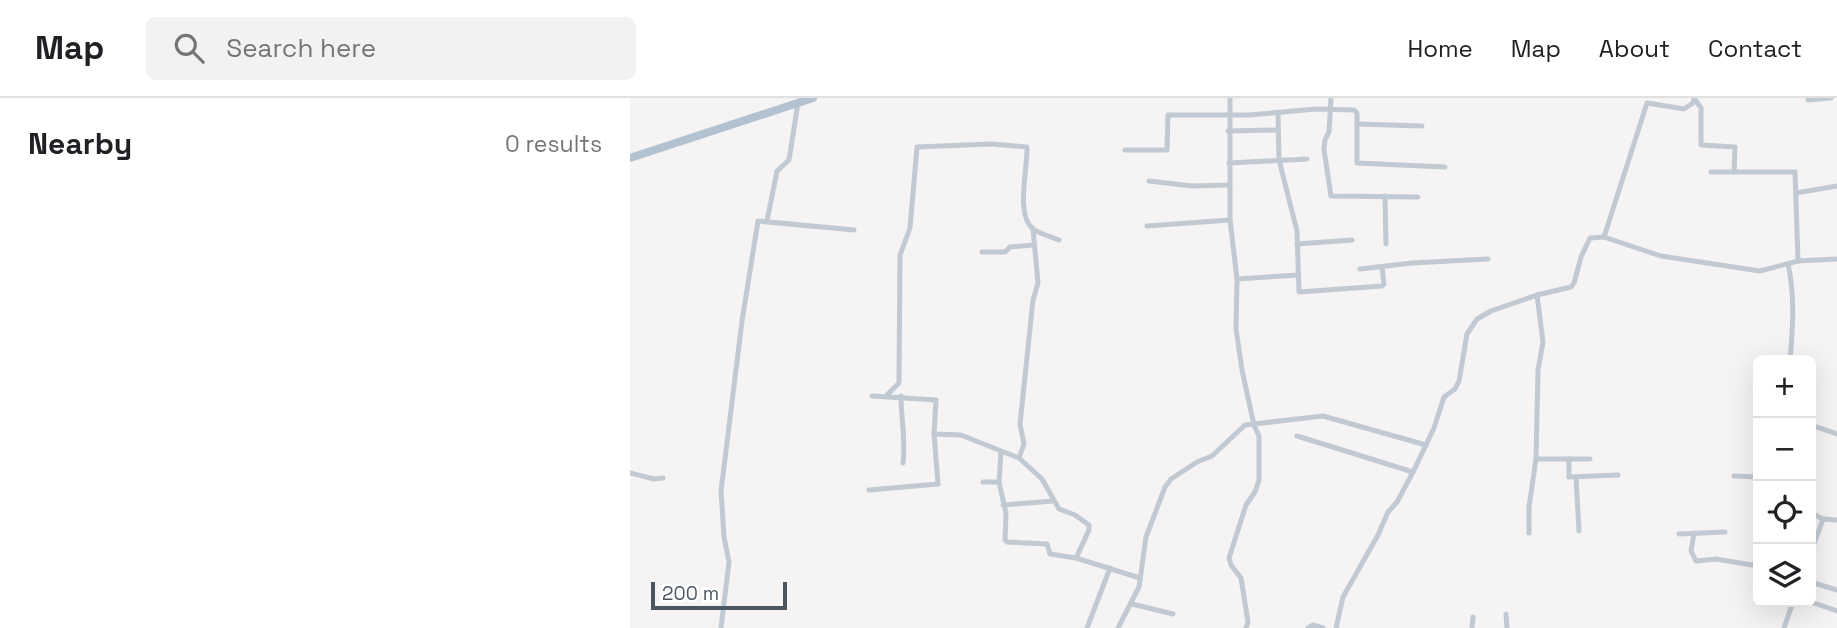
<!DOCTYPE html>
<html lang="en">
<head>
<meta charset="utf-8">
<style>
  :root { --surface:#fff; --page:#f2f2f2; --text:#202124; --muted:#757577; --line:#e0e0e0 }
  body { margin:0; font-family:"Space Grotesk",sans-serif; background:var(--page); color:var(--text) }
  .controls { position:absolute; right:21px; bottom:21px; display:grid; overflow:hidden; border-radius:10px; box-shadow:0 7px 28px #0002 }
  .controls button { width:63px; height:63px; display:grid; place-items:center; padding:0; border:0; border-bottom:2px solid var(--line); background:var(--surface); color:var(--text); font:35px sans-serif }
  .scale { position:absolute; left:21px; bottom:18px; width:136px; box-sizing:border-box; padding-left:7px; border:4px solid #4a5661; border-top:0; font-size:19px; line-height:24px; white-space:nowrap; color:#4a5661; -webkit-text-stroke:5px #fff; paint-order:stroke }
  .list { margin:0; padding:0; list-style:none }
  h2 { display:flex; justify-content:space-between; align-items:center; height:91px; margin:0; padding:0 28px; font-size:30px }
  h2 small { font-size:23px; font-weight:400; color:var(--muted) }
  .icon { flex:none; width:38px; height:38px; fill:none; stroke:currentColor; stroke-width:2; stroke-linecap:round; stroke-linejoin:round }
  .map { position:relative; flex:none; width:1207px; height:530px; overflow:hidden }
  header { display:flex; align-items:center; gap:42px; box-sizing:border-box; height:98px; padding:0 35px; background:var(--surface); border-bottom:2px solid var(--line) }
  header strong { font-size:33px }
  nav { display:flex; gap:38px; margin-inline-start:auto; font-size:24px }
  .search { width:490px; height:63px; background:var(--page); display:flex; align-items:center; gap:18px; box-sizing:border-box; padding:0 24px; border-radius:10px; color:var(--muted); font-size:26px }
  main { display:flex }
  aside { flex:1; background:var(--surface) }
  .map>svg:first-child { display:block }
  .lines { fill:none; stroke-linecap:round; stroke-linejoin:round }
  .minor { stroke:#c1cad2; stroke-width:5 }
  .primary { stroke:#b3c2d1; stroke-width:8 }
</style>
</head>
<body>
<header>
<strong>Map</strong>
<div class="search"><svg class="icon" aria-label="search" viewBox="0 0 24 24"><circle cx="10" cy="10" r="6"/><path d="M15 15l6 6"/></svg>Search here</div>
<nav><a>Home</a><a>Map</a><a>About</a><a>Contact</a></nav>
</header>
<main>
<aside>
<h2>Nearby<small>0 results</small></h2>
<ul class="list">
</ul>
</aside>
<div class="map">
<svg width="1207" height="530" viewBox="0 0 1207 530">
  <rect width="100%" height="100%" fill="#f5f3f3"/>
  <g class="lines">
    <g class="minor">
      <polyline points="600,0 600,122 607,181 606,231 612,272 624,327 629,338 629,382 625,394 616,407 599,460 601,467 611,480 618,524 616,530"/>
      <polyline points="701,0 699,34 695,42 694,52 701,98 788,99"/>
      <polyline points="1064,0 1071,10 1071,47 1105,49 1104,74"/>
      <polyline points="1178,2 1201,0"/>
      <polyline points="648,15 649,62 667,133 669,194 752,188 754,186 752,169"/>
      <polyline points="727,26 792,28"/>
      <polyline points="598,33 648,32"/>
      <polyline points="495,52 537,52 538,17 619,17 686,11 724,12 727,15 727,65 815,69"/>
      <polyline points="599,65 677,61"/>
      <polyline points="1081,74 1165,74 1168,163"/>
      <polyline points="519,83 562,88 600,87"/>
      <polyline points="1166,95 1207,88"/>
      <polyline points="755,98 756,146"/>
      <polyline points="137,123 147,73 159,62 168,5"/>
      <polyline points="517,128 600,122"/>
      <polyline points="974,139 1017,5 1054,11 1063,5 1064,0"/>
      <polyline points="667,146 722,142"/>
      <polyline points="352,154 375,154 380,149 404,147"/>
      <path d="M1158,166C1165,198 1163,230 1160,262"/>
      <polyline points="730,171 782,165 858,161"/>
      <polyline points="607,181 668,177"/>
      <path d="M256,298L269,285L270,157L280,130L287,49L361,46L397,49C398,70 385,116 403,131C410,136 422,139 429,142"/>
      <path d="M271,298C271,321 276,344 273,365"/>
      <polyline points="1127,323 1128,323"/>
      <polyline points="1181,327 1207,336"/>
      <polyline points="304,336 331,337 389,360 412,381 429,411 445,417 459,427 459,432 446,460"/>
      <polyline points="667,338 783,374"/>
      <polyline points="389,360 394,346 390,326 403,202 408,185 403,131"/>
      <polyline points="906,361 960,361"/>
      <polyline points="939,361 939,379 988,377"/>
      <polyline points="0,375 24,381 33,380"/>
      <polyline points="1104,378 1128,379"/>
      <polyline points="946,379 949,433"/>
      <polyline points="353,384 369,384 376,415 375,442 377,444 417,446 420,456 446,460 510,480"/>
      <polyline points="369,384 371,354"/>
      <polyline points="239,392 308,386 304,336 306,302 242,298"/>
      <polyline points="373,407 423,403"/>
      <polyline points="1181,415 1193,421 1207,422"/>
      <polyline points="899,435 899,409 906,361 908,272 913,244 907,197"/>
      <polyline points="1064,435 1061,453 1066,463 1086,461 1128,468"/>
      <polyline points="1049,436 1095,434"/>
      <polyline points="1181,454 1193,421"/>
      <polyline points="1181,484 1207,492"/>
      <polyline points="1181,504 1207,513"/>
      <polyline points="502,506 543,516"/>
      <polyline points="876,516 877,530"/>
      <polyline points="91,530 99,464 94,439 91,393 112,223 128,123 224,132"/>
      <polyline points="457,530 480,470"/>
      <polyline points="488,530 509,489 516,439 535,389 541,381 567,364 582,358 615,327 693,318 796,347"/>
      <polyline points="678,530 683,527 693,530"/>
      <polyline points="706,530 713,499 748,437 758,414 767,404 783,374 804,330 814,299 825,291 829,283 837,236 847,221 861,213 907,197 941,189 944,185 951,159 960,140 974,139 1031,158 1130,173 1168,163 1207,161"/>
      <polyline points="842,530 843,519"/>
      <polyline points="1154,530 1163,504"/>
    </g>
    <polyline class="primary" points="0,60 183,0"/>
  </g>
</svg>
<div class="controls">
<button>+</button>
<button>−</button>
<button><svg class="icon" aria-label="locate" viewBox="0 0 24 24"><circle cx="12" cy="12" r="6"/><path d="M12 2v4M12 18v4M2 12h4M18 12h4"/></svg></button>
<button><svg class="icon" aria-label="layers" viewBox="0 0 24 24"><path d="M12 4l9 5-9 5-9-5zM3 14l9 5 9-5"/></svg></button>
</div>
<div class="scale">200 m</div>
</div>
</main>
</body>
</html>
